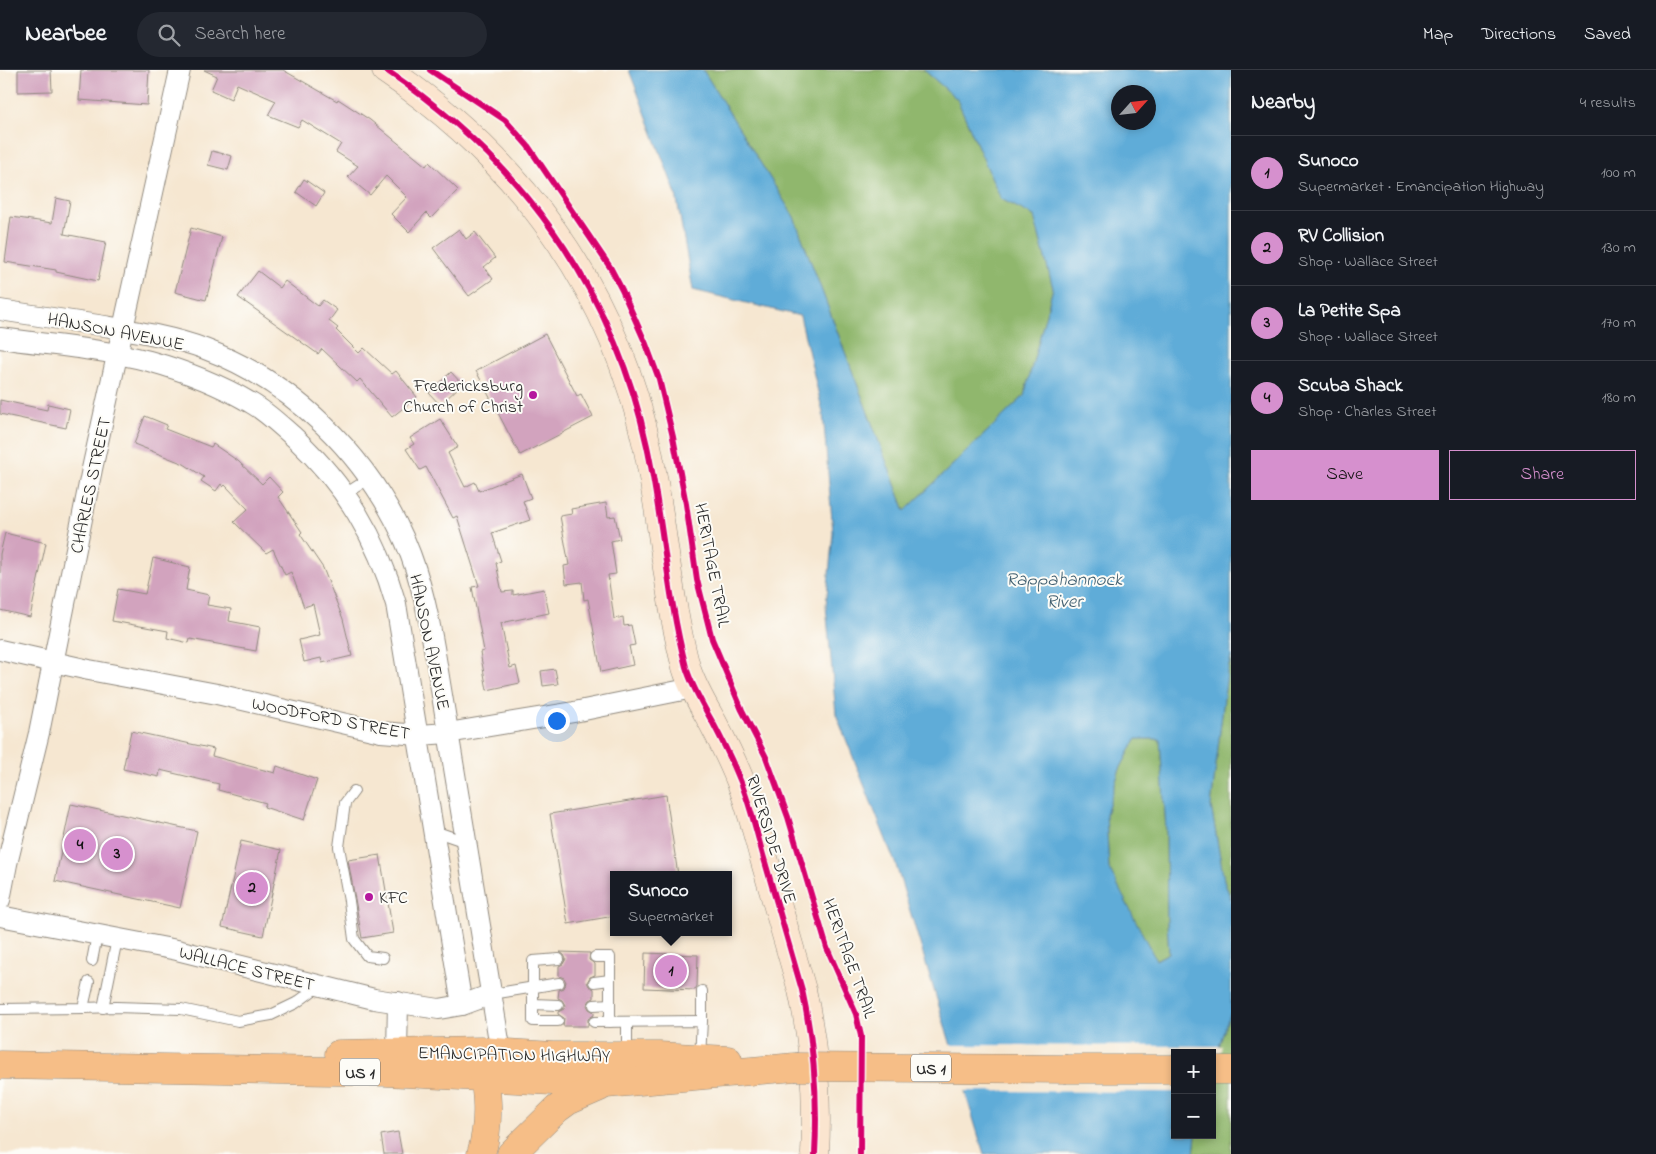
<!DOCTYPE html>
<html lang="en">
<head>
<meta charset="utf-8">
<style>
  :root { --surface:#171b24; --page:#242831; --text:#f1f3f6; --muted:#9ea1a6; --line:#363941; --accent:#d690ce }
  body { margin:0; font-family:"Indie Flower",sans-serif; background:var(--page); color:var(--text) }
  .controls { position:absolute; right:15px; bottom:15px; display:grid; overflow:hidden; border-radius:0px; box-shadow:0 2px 8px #0003 }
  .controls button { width:45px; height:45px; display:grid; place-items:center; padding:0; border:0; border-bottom:1px solid var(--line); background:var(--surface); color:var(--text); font:25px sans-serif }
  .compass { position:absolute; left:1111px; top:15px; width:45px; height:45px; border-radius:50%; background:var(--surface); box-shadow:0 2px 8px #0003; rotate:63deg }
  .you { position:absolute; left:556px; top:650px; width:18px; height:18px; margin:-12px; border:4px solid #fff; border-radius:50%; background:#1a73e8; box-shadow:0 0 0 8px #1a73e833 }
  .badge { display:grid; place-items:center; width:32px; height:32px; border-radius:50%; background:var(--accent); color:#111; font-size:16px; font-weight:700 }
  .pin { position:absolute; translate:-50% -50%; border:2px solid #fff; box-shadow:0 1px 5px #0006 }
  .popup { position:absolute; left:610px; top:801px; width:122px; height:65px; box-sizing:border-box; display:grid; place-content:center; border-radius:0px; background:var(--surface); filter:drop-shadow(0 1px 4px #0005); font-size:16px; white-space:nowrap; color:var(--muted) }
  .popup b { font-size:19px; color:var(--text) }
  .popup::after { content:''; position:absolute; left:50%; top:100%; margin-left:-10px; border:10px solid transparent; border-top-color:var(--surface) }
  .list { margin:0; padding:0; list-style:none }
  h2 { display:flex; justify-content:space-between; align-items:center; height:65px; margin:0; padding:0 20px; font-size:21px }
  h2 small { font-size:16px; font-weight:400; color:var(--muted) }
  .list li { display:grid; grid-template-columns:32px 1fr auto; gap:15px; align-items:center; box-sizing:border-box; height:75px; padding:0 20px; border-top:1px solid var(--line) }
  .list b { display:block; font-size:19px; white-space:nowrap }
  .list p { margin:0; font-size:16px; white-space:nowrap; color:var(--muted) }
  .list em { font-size:16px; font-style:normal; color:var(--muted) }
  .actions { display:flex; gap:10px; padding:15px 20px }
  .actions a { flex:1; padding:11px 0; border:1px solid var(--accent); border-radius:0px; text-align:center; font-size:18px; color:var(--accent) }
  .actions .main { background:var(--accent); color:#111 }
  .icon { flex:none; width:28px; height:28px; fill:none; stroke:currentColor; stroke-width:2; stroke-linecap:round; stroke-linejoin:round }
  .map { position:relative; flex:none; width:1231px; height:1084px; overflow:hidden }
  header { display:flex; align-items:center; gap:30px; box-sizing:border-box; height:70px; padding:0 25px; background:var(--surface); border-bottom:1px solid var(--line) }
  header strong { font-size:24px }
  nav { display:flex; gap:28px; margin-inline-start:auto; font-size:18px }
  .search { width:350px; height:45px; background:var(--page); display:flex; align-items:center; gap:12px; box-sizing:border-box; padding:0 18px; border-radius:28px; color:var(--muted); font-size:19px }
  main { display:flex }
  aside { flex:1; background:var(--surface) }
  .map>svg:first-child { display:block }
  .forest { fill:#90b76d; stroke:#5e714c }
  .water { fill:#5facd8; stroke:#456c82; fill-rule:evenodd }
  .pier { fill:#f6e7d1 }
  .building { fill:#d2a3be }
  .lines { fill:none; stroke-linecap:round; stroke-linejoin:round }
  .lane-casing { stroke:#90897e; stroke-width:12 }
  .street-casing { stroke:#90897e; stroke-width:22 }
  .secondary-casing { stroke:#90897e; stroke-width:29 }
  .primary-casing { stroke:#90897e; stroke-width:29 }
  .lane { stroke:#fff; stroke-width:10 }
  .street { stroke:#fff; stroke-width:20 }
  .secondary { stroke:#fbe5cf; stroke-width:28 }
  .primary { stroke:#f6be87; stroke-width:28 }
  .primary-bridge-casing { stroke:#90897e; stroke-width:29; stroke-linecap:butt }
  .primary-bridge { stroke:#f6be87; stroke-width:28 }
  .cycleway-casing { stroke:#fdfcf7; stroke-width:9 }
  .cycleway { stroke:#d6006c; stroke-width:6 }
  .poi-dot { fill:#b5179e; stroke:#fdfcf7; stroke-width:2 }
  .labels { text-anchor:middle; stroke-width:4; stroke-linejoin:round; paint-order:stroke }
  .shield { fill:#fdfcf7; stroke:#6a6a68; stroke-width:1 }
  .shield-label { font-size:16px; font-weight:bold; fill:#2b2b2b }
  .street-label { font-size:18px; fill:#2b2b2b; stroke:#fdfcf7 }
  .poi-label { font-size:18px; fill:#2b2b2b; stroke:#fdfcf7; text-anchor:end }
  .water-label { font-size:19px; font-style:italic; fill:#405f70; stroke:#fdfcf7 }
</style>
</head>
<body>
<header>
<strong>Nearbee</strong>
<div class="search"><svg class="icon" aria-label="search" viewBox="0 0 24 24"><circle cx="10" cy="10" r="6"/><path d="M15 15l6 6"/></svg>Search here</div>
<nav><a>Map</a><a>Directions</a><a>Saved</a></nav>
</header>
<main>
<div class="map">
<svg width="1231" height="1084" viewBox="0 0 1231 1084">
  <rect width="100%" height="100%" fill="#fdfcf7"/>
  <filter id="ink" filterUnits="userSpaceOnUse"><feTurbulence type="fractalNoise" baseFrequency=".02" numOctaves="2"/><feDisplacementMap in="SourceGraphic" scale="10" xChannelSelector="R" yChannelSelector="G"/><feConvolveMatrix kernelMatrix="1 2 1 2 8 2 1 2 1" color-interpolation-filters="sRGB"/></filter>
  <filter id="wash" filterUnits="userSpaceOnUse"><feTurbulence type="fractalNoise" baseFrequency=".0096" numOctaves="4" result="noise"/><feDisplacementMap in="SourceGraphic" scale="20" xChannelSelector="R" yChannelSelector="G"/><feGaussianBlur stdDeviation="1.12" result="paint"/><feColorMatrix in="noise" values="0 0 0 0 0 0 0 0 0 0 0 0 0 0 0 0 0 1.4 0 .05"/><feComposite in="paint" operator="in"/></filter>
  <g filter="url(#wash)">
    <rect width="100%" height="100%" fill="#f6e7d1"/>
    <g class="forest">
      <polygon points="703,0 924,0 957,29 1001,129 1034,146 1053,218 1024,326 905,441 794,147"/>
      <polygon points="1231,587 1231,829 1224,810 1211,736 1227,603"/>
      <polygon points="1136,669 1160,669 1166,760 1167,852 1169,883 1155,890 1109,799 1106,744 1119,701"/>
      <polygon points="1231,942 1231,1084 1194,1084 1196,1065 1212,1065 1212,999 1226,954"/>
    </g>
    <path class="water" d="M629,0H703L794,147L905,441L1024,326L1053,218L1034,146L1001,129L957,29L924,0H1231V587L1227,603L1211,736L1224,810L1231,829V942L1226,954L1212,999V983H1175V1065H1196L1194,1084H984L896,795L836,644L826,536L833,462L823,343L800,246L693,220L676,124ZM1118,22H1148V52H1118ZM1136,669H1160L1166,760L1167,852L1169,883L1156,890L1109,799L1106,744L1119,701Z"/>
    <polygon class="pier" points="949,975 1222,976 1215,1000 1212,1002 1212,983 1175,983 1175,1022 963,1021"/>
    <g id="blocks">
      <g class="building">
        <polygon points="18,0 51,0 52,21 18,22"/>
        <polygon points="81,0 149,0 147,35 79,30"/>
        <polygon points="204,0 283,0 337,31 338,29 370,50 426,96 429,92 458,120 431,148 426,143 409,162 391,144 407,127 386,106 370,125 348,107 358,96 336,82 341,74 302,50 298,57 268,45 276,31 237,14 231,29 211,20 217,6"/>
        <polygon points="212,81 232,86 228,100 208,95"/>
        <polygon points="304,109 324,123 316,136 296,122"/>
        <polygon points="56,128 70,131 64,164 106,172 98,211 56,202 56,200 5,192 11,147 52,153"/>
        <polygon points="191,158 222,167 206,230 175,222"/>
        <polygon points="459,159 466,169 475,162 495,188 484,197 493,209 469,226 433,178"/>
        <polygon points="258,201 280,218 285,211 318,236 323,230 337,240 329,251 338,258 336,260 359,283 364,278 392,304 396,301 417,327 392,347 360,309 357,312 322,279 318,284 238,227"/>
        <polygon points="545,264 577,326 581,324 593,347 520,385 476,301"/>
        <polygon points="451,302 462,314 440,335 429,323"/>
        <polygon points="0,330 47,340 48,334 70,339 66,358 0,344"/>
        <polygon points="145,346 167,355 165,359 211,377 213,374 238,391 262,414 269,407 283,422 278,427 302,462 300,464 323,498 343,549 352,586 322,593 321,588 304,592 299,570 320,565 313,534 304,537 291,502 285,505 273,479 266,483 234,452 248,439 225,415 223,417 221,414 216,421 201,411 204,407 184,394 134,374"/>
        <polygon points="440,349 458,377 448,383 465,417 475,412 479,421 522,404 531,428 523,431 530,450 492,463 501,491 496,493 502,522 513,521 513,525 544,519 549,543 501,553 510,598 516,596 520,613 487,620 480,582 484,581 472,517 479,516 457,446 453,448 426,397 420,400 406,379 414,374 410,368"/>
        <polygon points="606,433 608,447 615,446 620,469 611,471 616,504 608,505 614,549 623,547 624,556 631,555 635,575 629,576 633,595 601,602 588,529 584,530 582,512 566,514 564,496 569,495 560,446 572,444 571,439"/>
        <polygon points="5,463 46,473 30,547 0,540 0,484"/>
        <polygon points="153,488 190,497 186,520 209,525 207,535 231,539 229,551 260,557 256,581 190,569 189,573 167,568 168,561 112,551 118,519 145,524"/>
        <polygon points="555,599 558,614 543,616 541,601"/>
        <polygon points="131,661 214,679 212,686 275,703 277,696 317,710 304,750 264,737 266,733 218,720 219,714 160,700 159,707 123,699"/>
        <polygon points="666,725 678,805 614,805 614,846 568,854 550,744"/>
        <polygon points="71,734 197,761 180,838 55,811"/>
        <polygon points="241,771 281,780 263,866 222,857"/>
        <polygon points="380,785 393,863 362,868 348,790"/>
        <polygon points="560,882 590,883 589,890 595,894 595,905 590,907 587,912 589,916 594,919 594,928 590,930 587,935 589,939 594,942 594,945 588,949 588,956 563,956 564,948 558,944 558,942 564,939 565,935 562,930 558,928 559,920 564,918 566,912 564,908 559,906 559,896 563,894 566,889 564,885"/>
        <polygon points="645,883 698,885 697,916 695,920 644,918"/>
        <polygon points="398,1062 402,1084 384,1084 381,1065"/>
      </g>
    </g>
  </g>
  <g filter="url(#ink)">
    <use href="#blocks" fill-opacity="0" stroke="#90897e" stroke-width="1"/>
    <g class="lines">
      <g class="lane-casing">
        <g id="lane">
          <polyline points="345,424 370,408"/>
          <polyline points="354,721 345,733 339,777 349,831 354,869 367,886 383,888"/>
          <polyline points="434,761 466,772"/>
          <polyline points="595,887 610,887 610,952"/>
          <polyline points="92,891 97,865"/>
          <polyline points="594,912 610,910"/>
          <polyline points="492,924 559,913"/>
          <polyline points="533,934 558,935"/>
          <polyline points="594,935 610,934"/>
          <polyline points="83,938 116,937 181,939 238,951 271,945 296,933 319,916"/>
          <polyline points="103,938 117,869"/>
          <polyline points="0,939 83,938 89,912"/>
          <polyline points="558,951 533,951 533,891 559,889"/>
          <polyline points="702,951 702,921"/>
          <polyline points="594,952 702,951 700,987"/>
          <polyline points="627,952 627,986"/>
        </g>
      </g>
      <g class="street-casing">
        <g id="street">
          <path d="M0,240C33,245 65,250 98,255C134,261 170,266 205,279C293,312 367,385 405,471C422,510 430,553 437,595L501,983"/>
          <path d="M0,268C49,275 102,279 149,291C185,301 219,314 251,333C267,342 281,356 295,368C345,415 377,467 396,534L462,935"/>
          <polyline points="0,580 89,600 217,624 381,662 419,665 448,663 574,642 693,618"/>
          <polyline points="0,830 7,794 39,663 92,399 180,0"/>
          <polyline points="0,846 177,880 374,929 439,939 462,935 492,924"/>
          <polyline points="397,982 398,932"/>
        </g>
      </g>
      <g class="secondary-casing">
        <path id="secondary" d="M386,0C520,90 613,218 647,376C663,449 667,525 686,597C692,617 703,635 713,653C723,672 732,690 740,710C750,734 756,760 763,785C776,830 789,875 802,920C814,974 818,1029 815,1084"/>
      </g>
      <g class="primary-casing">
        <g id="primary">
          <polyline points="339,984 481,981 552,986 659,986 728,990"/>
          <polyline points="0,995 386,1002 606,1014 795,997"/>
          <polyline points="1067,999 1175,999"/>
          <polyline points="1212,1000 1231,1000"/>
          <path d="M481,1084C491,1051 487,1023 482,989"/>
          <polyline points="511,1084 557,1039 568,1031 600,1017"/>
        </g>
      </g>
      <use href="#lane" class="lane"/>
      <use href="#street" class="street"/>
      <use href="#secondary" class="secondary"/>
      <use href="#primary" class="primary"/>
      <g class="primary-bridge-casing">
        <polyline id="primary-bridge" points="795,997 1067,999"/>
      </g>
      <use href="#primary-bridge" class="primary-bridge"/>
      <g class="cycleway-casing">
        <g id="cycleway">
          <path d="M386,0C520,90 613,218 647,376C663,449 667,525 686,597C692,617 703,635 713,653C723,672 732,690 740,710C750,734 756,760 763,785C776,830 789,875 802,920C814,974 818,1029 815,1084"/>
          <polyline points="430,0 505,50 528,76 610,197 622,220 646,274 659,309 673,367 686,434 697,510 712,569 742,640 766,687 788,747 827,878 856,944 861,966 860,1084"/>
        </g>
      </g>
      <use href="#cycleway" class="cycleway"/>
    </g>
  </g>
  <g class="poi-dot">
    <circle cx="533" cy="325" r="5"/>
    <circle cx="369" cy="827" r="5"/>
  </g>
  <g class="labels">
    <g class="shield">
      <rect x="911" y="984.5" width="40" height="27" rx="4"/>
      <rect x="340" y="988.5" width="40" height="27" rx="4"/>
    </g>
    <g class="shield-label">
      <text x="931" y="1004">US 1</text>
      <text x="360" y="1008">US 1</text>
    </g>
    <g class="street-label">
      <text transform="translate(116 261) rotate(11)" y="6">HANSON AVENUE</text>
      <text transform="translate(90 415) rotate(-78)" y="6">CHARLES STREET</text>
      <text transform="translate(713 495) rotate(79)" y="6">HERITAGE TRAIL</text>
      <text transform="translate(430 572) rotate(78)" y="6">HANSON AVENUE</text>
      <text transform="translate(331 648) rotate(11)" y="6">WOODFORD STREET</text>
      <text transform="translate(772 769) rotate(73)" y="6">RIVERSIDE DRIVE</text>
      <text transform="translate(850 888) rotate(70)" y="6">HERITAGE TRAIL</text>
      <text transform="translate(247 898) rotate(14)" y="6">WALLACE STREET</text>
      <text transform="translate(514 984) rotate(1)" y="6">EMANCIPATION HIGHWAY</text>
    </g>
    <g class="poi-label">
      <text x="523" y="321">Fredericksburg<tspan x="523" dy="21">Church of Christ</tspan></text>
      <text x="379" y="833" text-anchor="start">KFC</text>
    </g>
    <g class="water-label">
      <text x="1064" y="515">Rappahannock<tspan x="1064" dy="22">River</tspan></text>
    </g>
  </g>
</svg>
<div class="controls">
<button>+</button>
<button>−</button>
</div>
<svg class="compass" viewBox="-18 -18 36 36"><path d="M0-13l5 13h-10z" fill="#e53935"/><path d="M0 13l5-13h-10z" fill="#9ea1a6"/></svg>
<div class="you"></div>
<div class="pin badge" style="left:671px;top:901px">1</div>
<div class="popup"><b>Sunoco</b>Supermarket</div>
<div class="pin badge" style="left:252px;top:818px">2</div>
<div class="pin badge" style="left:117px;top:784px">3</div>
<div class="pin badge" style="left:80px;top:775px">4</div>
</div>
<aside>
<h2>Nearby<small>4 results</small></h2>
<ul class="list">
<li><span class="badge">1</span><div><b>Sunoco</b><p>Supermarket · Emancipation Highway</p></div><em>100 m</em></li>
<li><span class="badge">2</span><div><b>RV Collision</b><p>Shop · Wallace Street</p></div><em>130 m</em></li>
<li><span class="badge">3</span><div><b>La Petite Spa</b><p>Shop · Wallace Street</p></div><em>170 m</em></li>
<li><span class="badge">4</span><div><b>Scuba Shack</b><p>Shop · Charles Street</p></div><em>180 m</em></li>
</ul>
<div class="actions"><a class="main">Save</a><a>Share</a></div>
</aside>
</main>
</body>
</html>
